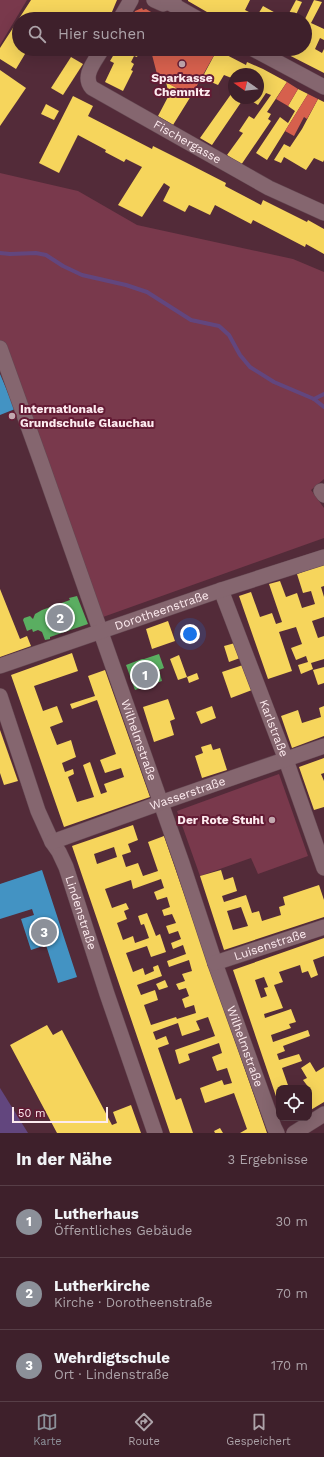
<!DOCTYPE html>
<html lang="de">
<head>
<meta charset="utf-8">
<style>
  :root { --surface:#3e202b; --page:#452833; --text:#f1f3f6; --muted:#ada3a9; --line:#573e47; --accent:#8c9099 }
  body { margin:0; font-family:"Work Sans",sans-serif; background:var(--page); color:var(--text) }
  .controls { position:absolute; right:12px; bottom:12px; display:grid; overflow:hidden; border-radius:8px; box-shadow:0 4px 16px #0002 }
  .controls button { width:36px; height:36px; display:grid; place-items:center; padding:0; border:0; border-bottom:1px solid var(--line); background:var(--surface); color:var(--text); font:20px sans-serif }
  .compass { position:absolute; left:228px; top:68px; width:36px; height:36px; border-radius:50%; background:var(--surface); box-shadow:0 4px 16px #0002; rotate:284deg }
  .scale { position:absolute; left:12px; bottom:10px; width:96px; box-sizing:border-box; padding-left:4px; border:2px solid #fdebef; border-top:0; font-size:11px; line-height:14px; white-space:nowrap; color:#fdebef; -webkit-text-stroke:3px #631b34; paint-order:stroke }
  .you { position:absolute; left:190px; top:634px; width:14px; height:14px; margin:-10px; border:3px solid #fff; border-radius:50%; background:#1a73e8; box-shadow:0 0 0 6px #1a73e833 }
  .badge { display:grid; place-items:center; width:26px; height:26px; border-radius:50%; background:var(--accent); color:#fff; font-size:13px; font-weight:700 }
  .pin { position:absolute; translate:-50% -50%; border:2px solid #fff; box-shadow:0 1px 4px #0006 }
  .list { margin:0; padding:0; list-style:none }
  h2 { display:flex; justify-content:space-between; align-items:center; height:52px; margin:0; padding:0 16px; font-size:17px }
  h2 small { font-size:13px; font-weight:400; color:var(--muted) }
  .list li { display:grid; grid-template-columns:26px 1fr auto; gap:12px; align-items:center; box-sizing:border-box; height:72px; padding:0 16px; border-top:1px solid var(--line) }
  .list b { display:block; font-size:15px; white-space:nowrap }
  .list p { margin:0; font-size:13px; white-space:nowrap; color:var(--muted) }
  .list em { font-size:13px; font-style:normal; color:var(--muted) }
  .icon { flex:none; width:22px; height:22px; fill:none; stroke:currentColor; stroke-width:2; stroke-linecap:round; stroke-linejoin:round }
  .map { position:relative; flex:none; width:324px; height:1133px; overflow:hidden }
  .search { position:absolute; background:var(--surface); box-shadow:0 4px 16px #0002; left:12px; right:12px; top:12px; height:44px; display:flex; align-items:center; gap:10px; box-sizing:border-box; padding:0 14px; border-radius:22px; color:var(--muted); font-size:15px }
  .sheet { height:268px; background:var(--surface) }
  nav { display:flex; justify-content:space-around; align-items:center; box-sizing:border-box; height:56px; border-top:1px solid var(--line); background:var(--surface); font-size:11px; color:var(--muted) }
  nav a { display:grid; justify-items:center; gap:2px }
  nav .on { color:var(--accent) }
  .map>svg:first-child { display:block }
  .green { fill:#79394c }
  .water { fill:#62467e }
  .homes { fill:#f6d55c; fill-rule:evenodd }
  .shops { fill:#d6604d }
  .schools { fill:#4393c3 }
  .public { fill:#5aae61 }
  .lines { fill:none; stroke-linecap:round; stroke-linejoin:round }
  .stream { stroke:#62467e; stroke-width:4 }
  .street-casing { stroke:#654852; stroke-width:16 }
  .street { stroke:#85666f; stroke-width:15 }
  .poi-dot { fill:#c2a8af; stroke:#631b34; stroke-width:1.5 }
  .labels { text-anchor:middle; stroke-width:4; stroke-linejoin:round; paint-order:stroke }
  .poi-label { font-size:12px; font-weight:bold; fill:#fdebef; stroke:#631b34 }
  .street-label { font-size:12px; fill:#fdebef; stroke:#631b34 }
</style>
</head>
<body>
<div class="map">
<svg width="324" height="1133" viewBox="0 0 324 1133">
  <rect width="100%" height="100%" fill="#532b39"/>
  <g class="green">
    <polygon points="0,0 27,0 0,45"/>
    <polygon points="0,173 78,191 137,225 293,259 324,272 324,479 311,490 324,508 324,538 103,617 0,348"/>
    <polygon points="279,774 308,856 258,874 251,858 200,876 177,811"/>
  </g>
  <polygon class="water" points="0,1088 28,1133 0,1133"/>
  <g class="homes">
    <polygon points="31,0 117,0 109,19 78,19 64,13 59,15 57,19 19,19 19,49 28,49 16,69 0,59 0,48"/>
    <polygon points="188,0 250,0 245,10 257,16 263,6 281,16 280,19 219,19 188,1"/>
    <polygon points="296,0 302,2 294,19 286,19"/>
    <polygon points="314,0 322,2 311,23 324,29 324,40 320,38 315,49 322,53 324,49 324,73 277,49 305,49 305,19"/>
    <polygon points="28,49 38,49 35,53"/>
    <polygon points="117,49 140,50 137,57 134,56 131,62 134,64 131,70 133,71 123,91 105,82 114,63 110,61"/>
    <polygon points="217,50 246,65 247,62 263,69 287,82 267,112 271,114 268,119 271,121 241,165 227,155 243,133 239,131 249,116 254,119 271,95 266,93 258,105 247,98 258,98 258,74 234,74 234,79 224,75 218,85 202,78"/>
    <polygon points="71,57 83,64 63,95 51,88"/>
    <polygon points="0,70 26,88 0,126"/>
    <polygon points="166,82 191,96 173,125 158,116 169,95"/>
    <polygon points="298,89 308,94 267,160 256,153 280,117 288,123 295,111 288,106"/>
    <polygon points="234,90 234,98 244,98 212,145 200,138"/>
    <polygon points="73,96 93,106 88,116 152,149 153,146 187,163 226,183 225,186 261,205 263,200 307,222 308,220 324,229 324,254 306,244 305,247 253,220 251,224 215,205 210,215 189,205 185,212 163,201 170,187 164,183 142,217 118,205 142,167 126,159 124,162 105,152 106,150 78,135 59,173 39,163"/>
    <polygon points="318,99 324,102 324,160 323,162 314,158 306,170 284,157 281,163 274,160 284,144 290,147 302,129"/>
    <polygon points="46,104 59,111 54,120 41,114"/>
    <polygon points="324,564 324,586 321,587 324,597 324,617 312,621 318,638 324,636 324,659 311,663 313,669 301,674 298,665 308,662 306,656 296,660 291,648 302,644 296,627 279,632 292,671 268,679 239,596 251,592 260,617 272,613 276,624 282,622 269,584 280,581 286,597 297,593 302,608 315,604 311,591 303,593 297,574"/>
    <polygon points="0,589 20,639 27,636 31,646 0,657"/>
    <polygon points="168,621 175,641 152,649 146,629"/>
    <polygon points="235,643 240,658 229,662 224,646"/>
    <polygon points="72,653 78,671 34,686 43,711 57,706 63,722 50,727 57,745 71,740 76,757 62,763 65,772 73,769 74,774 68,777 77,802 94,797 83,765 90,762 101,794 107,792 104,784 124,777 121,768 105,773 100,760 116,754 97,700 72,709 70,704 95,696 88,676 105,670 150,797 64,827 11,675"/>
    <polygon points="179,655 187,677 197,673 199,679 189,683 187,677 178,680 170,659"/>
    <polygon points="243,665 252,690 231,698 222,672"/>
    <polygon points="324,667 324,683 318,685 313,670"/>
    <polygon points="168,699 175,719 170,721 174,735 154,742 143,707"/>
    <polygon points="212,706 216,718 201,724 196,712"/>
    <polygon points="324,706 324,736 292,748 281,716 298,710 302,723 321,717 319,708"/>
    <polygon points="0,730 18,781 4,785 0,773"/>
    <polygon points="211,744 213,750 220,748 227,770 202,778 195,756 203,753 201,747"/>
    <polygon points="324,758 324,773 321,774 324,781 324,807 314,810 299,767"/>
    <path d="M133,825L138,840L128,844L131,852L122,855L126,867L138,863L143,876L158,871L148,842L164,836L267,1133H240L247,1129L234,1093L205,1103L200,1088L222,1080L224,1085L232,1083L227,1068L217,1071L212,1057L222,1053L219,1043L188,1054L190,1060L179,1064L175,1050L215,1036L208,1017L196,1021L200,1030L182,1036L178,1023L153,1032L156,1040L166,1036L169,1044L158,1048L176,1100L181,1098L193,1133H170L72,846ZM114,847L117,857L97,864L94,854ZM161,879L164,888L154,892L157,900L167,897L170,907L162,910L164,916L172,914L176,923L166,926L169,934L178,931L181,939L171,943L173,949L183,945L186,954L167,961L169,967L189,960L192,971L182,974L185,981L176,984L179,990L186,988L189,996L182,999L185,1008L194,1005L196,1013L177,1019L176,1017L151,1025L144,1005L158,1000L155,990L141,995L137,985L162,976L158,965L153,967L154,971L145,975L143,968L133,972L126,953L147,946L151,957L166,952L160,934L156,936L147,913L138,916L141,925L144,924L149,938L135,943L133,936L123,940L117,923L127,919L124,911L129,909L126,903L112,908L105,889L131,880L133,889Z"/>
    <path d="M221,870L224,880L233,877L237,891L222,896L224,902L246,895L252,913L259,911L262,921L281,915L279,907L285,905L283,897L319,885L324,900V917L224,950L200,876ZM241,907L248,926L233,930L227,911Z"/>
    <path d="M324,938V956L313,960L318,975L311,978L308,971L302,973L300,965L279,972L283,982L274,985L283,1008L264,1014L265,1018L291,1009L296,1022L289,1024L291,1028L271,1035L273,1042L308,1030L310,1036L283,1046L285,1051L277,1054L279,1060L299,1054L302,1061L282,1068L289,1088H279V1105L233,970ZM264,977L268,987L264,988L267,996L261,998L255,980Z"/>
    <polygon points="165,980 168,987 159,990 156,984"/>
    <polygon points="47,1025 53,1035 62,1030 112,1125 117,1123 113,1112 131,1105 141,1133 57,1133 10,1045"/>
    <polygon points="310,1062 316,1072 324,1067 324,1102 309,1111 309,1088 303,1080 307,1078 301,1068"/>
    <polygon points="220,1128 223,1133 215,1133 214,1131"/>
  </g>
  <g class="shops">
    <polygon points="142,8 143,10 146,9 163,19 131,19 135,11"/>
    <polygon points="147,49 215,49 217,50 191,96 158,78 151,51"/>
    <polygon points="287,82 298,89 288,106 276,99"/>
    <polygon points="308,94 318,99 307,119 304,117 294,136 285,131"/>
  </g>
  <g class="schools">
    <polygon points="0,374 15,409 0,415"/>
    <polygon points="42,870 77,977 58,983 46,945 31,950 21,919 34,915 32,909 0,919 0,884"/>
  </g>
  <g class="public">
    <polygon points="77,596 88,624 50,637 50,639 45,640 42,632 38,630 33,632 32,629 27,631 23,620 24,618 30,616 33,619 35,614 42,610 70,600 69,598"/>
    <polygon points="159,654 164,668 159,670 162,681 135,690 126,665 142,659 144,659"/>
  </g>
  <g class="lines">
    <g class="stream">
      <polyline points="0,253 10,254 36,253 46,255 63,266 82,275 126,285 147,292 191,320 219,326 229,335 240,355 250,367 274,382 314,399 324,407"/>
      <polyline points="314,399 324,394"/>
    </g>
    <g class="street-casing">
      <g id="street">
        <polyline points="154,0 163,4 174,0"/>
        <polyline points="168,2 198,19"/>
        <polyline points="120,19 131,0"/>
        <path id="s1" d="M102,49C96,60 81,76 92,88L269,188L324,213"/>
        <polyline points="253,49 324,87"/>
        <path id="s2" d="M0,348L41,462L182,863L215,963L274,1127L277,1133"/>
        <polyline points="321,491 324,495"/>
        <path id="s3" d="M221,590L286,760L324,868"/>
        <path id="s4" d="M0,666L221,590L324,557"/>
        <path id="s5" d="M0,696L38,811L52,842L59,852L66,867L107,994L155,1133"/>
        <path id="s6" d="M52,842L160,803L324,746"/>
        <path id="s7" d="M215,963L324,927"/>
        <polyline points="294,1133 324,1114"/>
      </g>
    </g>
    <use href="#street" class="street"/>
  </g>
  <g class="poi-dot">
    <circle cx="182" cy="64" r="4"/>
    <circle cx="12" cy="416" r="4"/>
    <circle cx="272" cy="820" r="4"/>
  </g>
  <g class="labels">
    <g class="poi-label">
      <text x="182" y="82">Sparkasse<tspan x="182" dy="14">Chemnitz</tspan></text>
      <text x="20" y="413" text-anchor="start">Internationale<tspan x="20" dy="14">Grundschule Glauchau</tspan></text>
      <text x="264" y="824" text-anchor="end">Der Rote Stuhl</text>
    </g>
    <g class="street-label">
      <text dy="4" stroke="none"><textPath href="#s1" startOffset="153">Fischergasse</textPath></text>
      <text dy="4" stroke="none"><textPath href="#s4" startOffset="171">Dorotheenstraße</textPath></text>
      <text dy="4" stroke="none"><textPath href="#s3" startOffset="148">Karlstraße</textPath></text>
      <text dy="4" stroke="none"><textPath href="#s2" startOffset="416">Wilhelmstraße</textPath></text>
      <text dy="4" stroke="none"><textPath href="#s6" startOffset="144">Wasserstraße</textPath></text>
      <text dy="4" stroke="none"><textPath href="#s5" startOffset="232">Lindenstraße</textPath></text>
      <text dy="4" stroke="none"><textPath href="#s7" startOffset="58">Luisenstraße</textPath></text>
      <text dy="4" stroke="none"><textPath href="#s2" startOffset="740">Wilhelmstraße</textPath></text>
    </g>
  </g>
</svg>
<div class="controls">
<button><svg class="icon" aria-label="locate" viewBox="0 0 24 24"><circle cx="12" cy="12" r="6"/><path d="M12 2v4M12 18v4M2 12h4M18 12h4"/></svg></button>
</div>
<svg class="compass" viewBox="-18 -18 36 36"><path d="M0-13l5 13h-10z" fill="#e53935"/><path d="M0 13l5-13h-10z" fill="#ada3a9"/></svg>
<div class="scale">50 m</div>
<div class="you"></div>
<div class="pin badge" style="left:145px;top:675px">1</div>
<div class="pin badge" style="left:60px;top:618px">2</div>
<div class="pin badge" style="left:44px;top:932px">3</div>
<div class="search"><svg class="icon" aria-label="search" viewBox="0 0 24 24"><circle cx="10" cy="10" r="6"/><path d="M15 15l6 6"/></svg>Hier suchen</div>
</div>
<section class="sheet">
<h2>In der Nähe<small>3 Ergebnisse</small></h2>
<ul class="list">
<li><span class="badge">1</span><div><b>Lutherhaus</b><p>Öffentliches Gebäude</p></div><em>30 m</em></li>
<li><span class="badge">2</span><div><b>Lutherkirche</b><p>Kirche · Dorotheenstraße</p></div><em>70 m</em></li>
<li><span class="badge">3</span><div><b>Wehrdigtschule</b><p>Ort · Lindenstraße</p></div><em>170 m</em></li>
</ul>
</section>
<nav>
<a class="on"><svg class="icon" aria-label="map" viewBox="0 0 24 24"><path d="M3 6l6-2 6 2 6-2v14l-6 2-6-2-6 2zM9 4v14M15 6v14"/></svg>Karte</a>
<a><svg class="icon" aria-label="directions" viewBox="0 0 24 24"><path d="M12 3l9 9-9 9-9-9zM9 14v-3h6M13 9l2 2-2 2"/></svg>Route</a>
<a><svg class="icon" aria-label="saved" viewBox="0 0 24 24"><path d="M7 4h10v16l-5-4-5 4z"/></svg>Gespeichert</a>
</nav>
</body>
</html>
